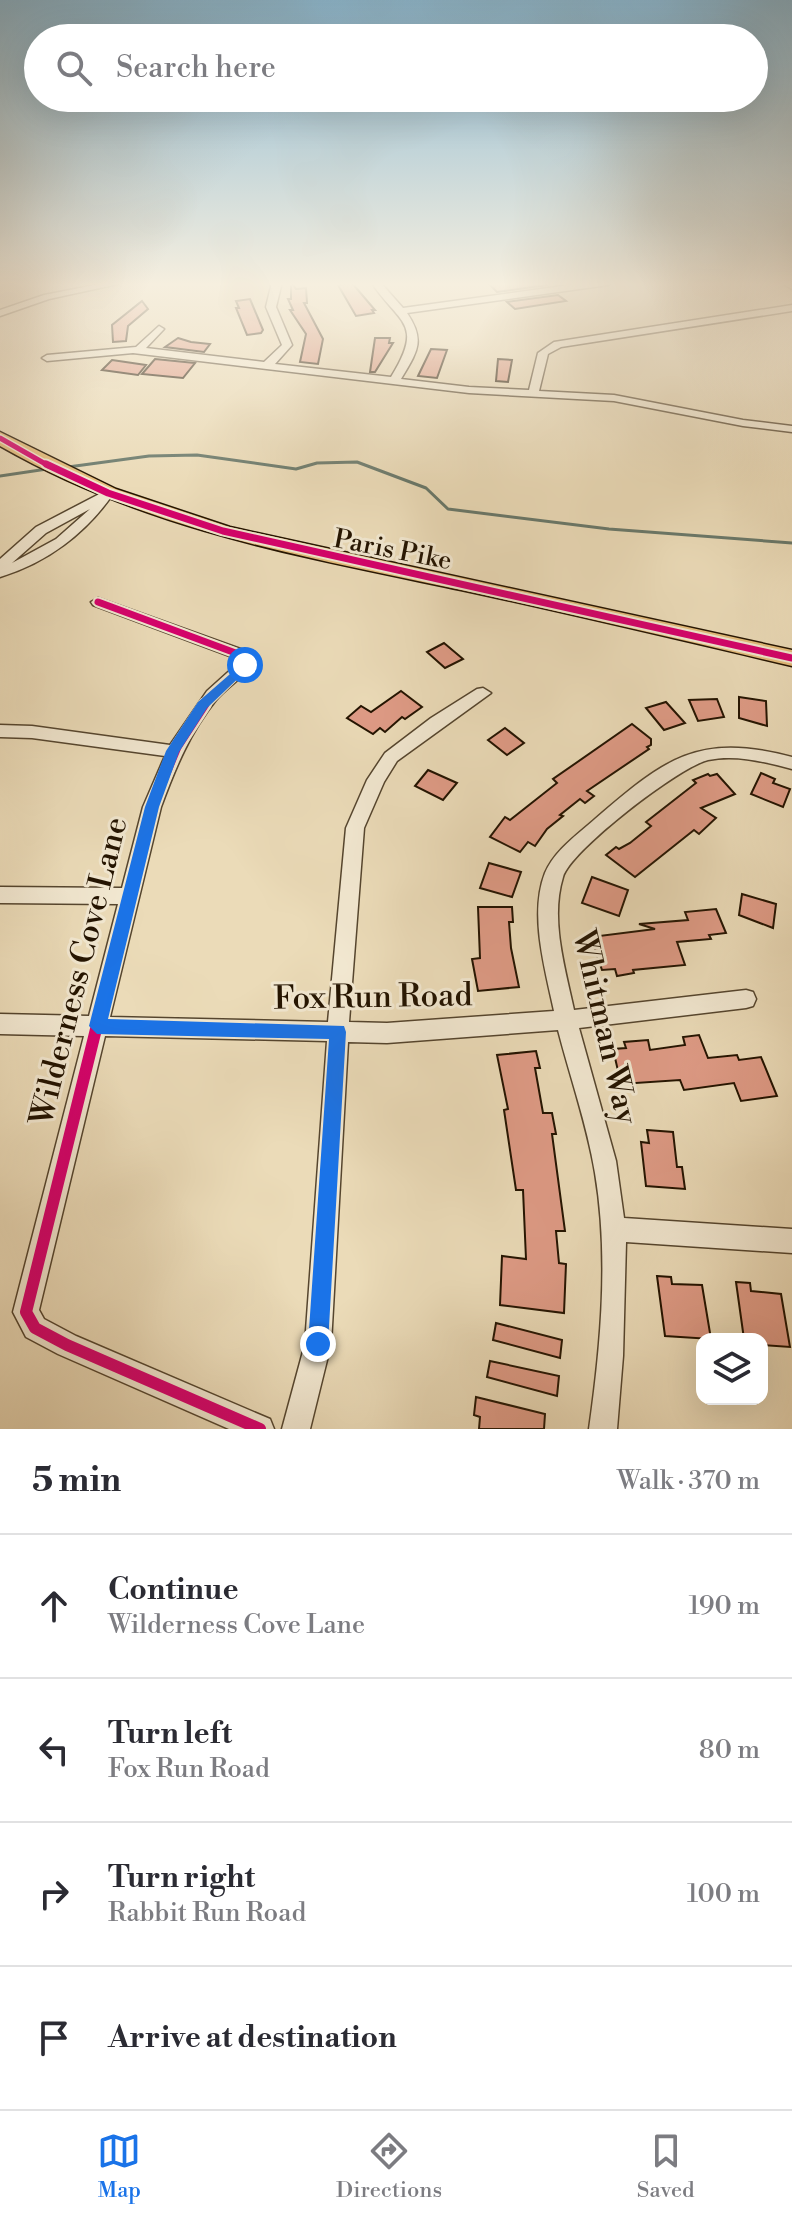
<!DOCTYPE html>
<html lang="en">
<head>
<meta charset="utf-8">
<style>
  :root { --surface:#fff; --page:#f7f7f7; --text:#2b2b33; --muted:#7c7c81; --line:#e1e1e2; --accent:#1a73e8 }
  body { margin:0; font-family:"Libre Bodoni",serif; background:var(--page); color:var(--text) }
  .controls { position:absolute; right:24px; bottom:24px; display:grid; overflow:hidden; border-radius:16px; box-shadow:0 8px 32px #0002 }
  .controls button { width:72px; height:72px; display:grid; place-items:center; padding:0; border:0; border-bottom:2px solid var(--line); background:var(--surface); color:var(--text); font:40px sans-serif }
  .stop { position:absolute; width:24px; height:24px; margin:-18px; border:6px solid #1a73e8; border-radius:50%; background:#fff }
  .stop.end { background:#1a73e8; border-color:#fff; box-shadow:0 2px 8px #0008 }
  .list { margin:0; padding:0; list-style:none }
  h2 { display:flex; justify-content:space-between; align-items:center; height:104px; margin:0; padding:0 32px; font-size:34px }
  h2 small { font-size:26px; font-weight:400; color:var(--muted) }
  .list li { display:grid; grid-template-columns:52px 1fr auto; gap:24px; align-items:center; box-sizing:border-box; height:144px; padding:0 32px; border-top:2px solid var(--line) }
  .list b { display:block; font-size:30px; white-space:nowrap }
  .list p { margin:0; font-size:26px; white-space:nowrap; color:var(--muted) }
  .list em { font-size:26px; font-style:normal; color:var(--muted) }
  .icon { flex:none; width:44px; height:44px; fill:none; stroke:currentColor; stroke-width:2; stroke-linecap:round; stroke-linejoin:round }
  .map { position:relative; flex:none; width:792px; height:1429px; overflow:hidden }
  .search { position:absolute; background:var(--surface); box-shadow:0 8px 32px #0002; left:24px; right:24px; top:24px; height:88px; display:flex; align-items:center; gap:20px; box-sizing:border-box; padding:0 28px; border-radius:44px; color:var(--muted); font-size:30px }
  .sheet { height:680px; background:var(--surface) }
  nav { display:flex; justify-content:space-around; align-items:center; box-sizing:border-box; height:112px; border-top:2px solid var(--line); background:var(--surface); font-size:22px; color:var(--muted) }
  nav a { display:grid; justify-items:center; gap:4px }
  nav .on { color:var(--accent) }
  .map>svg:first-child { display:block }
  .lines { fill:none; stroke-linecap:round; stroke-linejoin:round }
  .stream { stroke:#69786a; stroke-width:3 }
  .building { fill:#df9b86; stroke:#231300; stroke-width:2 }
  .street-casing { stroke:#55452e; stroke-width:3 }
  .primary-casing { stroke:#231300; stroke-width:3 }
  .street { fill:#f2e8d1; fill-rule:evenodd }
  .primary { fill:#e6be7c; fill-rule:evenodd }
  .cycleway-far3-casing { stroke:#f2e8d1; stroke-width:8 }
  .cycleway-far2-casing { stroke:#f2e8d1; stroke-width:11 }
  .cycleway-far1-casing { stroke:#f2e8d1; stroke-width:14 }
  .cycleway-casing { stroke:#f2e8d1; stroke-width:17 }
  .cycleway-far3 { stroke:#d6006c; stroke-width:5 }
  .cycleway-far2 { stroke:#d6006c; stroke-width:7 }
  .cycleway-far1 { stroke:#d6006c; stroke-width:9 }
  .cycleway { stroke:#d6006c; stroke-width:12 }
  .route { fill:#1a73e8 }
  .labels { text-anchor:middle; stroke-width:6; stroke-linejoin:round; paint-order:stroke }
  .street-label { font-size:26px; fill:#231300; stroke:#f2e8d1 }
  .near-street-label { font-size:32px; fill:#231300; stroke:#f2e8d1 }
</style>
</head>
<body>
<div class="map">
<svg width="792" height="1429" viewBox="0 0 792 1429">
  <rect width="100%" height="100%" fill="#ebdbb8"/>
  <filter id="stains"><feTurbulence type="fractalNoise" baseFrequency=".0025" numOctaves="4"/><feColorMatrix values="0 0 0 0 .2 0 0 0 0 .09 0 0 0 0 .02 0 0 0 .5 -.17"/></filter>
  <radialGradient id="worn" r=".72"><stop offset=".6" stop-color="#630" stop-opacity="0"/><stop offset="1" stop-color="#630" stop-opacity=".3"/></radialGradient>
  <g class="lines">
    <g class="stream">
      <polyline points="68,467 149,456 197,455 296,469 317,463 357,462 426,488 448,509 609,529 792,543"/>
      <polyline points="0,476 47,469"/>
    </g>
  </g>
  <g class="building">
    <polygon points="291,282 296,289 306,288 307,303 304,303 323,339 318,364 300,362 306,334 290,310 293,310 288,299 291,299"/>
    <polygon points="487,282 542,282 546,285 497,292"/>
    <polygon points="352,283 375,310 372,310 374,313 356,316 338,285"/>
    <polygon points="558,295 566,301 515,309 507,302"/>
    <polygon points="250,299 263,330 261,333 247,335 236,308 239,308 236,301"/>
    <polygon points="142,301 148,309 128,326 126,341 113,342 112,325"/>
    <polygon points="178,338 191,342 210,344 204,352 165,347"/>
    <polygon points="375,338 390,338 389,343 393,343 375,372 370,372"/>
    <polygon points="431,349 447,350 437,378 418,376"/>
    <polygon points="155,359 195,363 183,378 142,374"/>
    <polygon points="498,359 512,360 508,382 496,381"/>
    <polygon points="112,360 146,365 138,375 102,370"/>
    <polygon points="444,643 463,659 445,668 427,652"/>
    <polygon points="401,691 422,707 405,719 402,717 385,732 380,728 373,734 347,718 361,706 371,712"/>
    <polygon points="739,697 766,701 767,726 739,718"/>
    <polygon points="717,699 724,717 698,721 689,700"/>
    <polygon points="666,702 685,723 664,730 646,708"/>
    <polygon points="632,724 651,739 651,745 647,747 649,749 587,791 594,796 585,803 580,799 560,815 563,816 547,829 535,846 528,842 520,852 490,837 505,817 510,820 557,783 553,779"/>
    <polygon points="505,728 524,743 507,755 488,740"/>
    <polygon points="428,770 457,783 443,800 415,786"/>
    <polygon points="761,773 775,779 773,783 790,789 783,807 751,794"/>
    <polygon points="708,774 710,776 717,774 735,794 701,808 716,818 699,834 694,830 635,877 606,855 616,847 619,849 630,843 651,826 646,822 696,783 693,780"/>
    <polygon points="489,863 521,872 512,897 480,888"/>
    <polygon points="592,877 628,890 619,916 582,903"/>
    <polygon points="742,894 776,904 773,928 739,915"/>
    <polygon points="478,907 512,907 513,922 509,922 511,948 519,987 478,991 472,959 480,958"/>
    <polygon points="716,909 726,933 709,935 711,939 677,942 685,965 633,970 634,973 617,976 615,969 602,970 591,937 655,929 639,924 688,920 685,912"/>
    <polygon points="699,1035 708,1058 737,1055 739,1060 761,1057 777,1096 741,1101 734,1083 684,1090 680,1080 621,1084 613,1049 626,1048 624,1042 648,1040 650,1050 685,1045 683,1037"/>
    <polygon points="536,1051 540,1068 535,1068 543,1113 552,1113 556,1134 552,1134 565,1231 556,1231 559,1263 566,1264 564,1313 500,1305 502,1256 526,1259 523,1190 516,1190 504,1110 508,1109 497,1055"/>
    <polygon points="647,1130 673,1132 677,1167 682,1167 685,1189 646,1186 641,1142 649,1143"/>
    <polygon points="657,1276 671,1277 672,1284 702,1285 711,1339 665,1336"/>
    <polygon points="736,1282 750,1283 751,1291 781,1294 790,1347 762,1345 762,1339 744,1339"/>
    <polygon points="496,1323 562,1340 560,1358 493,1340"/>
    <polygon points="490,1361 559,1376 557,1396 487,1377"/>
    <polygon points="476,1397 545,1414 544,1429 479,1429 480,1417 474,1415"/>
  </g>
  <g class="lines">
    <g class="street-casing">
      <g id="street">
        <polygon points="110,282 127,282 49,299 0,316 0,310 44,295"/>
        <path d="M272,282H282L276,307L292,345L275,364L391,377C425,322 399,324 371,282H380L403,308L591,282H612L608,285L407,313C426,341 417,352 401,379L469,387L529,390L538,353L554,342L792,305V311L561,347L548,354L539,391L614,395L743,420L792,426V432L743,426L614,401L469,393L133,353L47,361L42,358L47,355L136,347L159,326L164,329L146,348L264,362L282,345L266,307Z"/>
        <polygon points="781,282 792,282 792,289"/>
        <path d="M107,490L113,494C86,533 47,563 0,577V559L36,527ZM90,509L56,539L12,563L46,533Z"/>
        <path d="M98,598L246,651L253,665C242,678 227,687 216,700C190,732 175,769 161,807L110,1017L328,1022L346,828L367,780L385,753L431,718L477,689L483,688L491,693L397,761L384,782L364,828L349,1022L387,1023L554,1011C545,969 529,914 545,873C555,850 577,835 595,819C665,759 697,732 792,757V769C765,762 736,754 708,760C679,767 571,850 563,877C550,919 565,968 574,1010L746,990L753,992L756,999L753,1006L746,1008L579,1028L616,1161L624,1218L792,1229V1253L626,1242L623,1356L617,1429H589C601,1345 609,1256 595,1173C587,1124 570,1077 558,1030L387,1043L348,1042L331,1344L310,1429H282L305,1344L327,1041L105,1036L39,1310L44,1319L76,1336L270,1419L274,1429H229L58,1354L26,1337L13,1312L84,1036L0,1034V1014L89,1016L118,904L0,903V887L122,888L143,807L165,756L32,738L0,737V725L32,726L170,745L207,691L237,664L235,658L93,605L91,602Z"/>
      </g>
    </g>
    <g class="primary-casing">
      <path id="primary" d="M0,432L116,489L230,527L792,650V666C682,640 572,614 461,590C299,556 145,529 0,446Z"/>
    </g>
    <use href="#street" class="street"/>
    <use href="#primary" class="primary"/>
    <g class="cycleway-far3-casing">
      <polyline id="cycleway-far3" points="0,438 49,466"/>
    </g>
    <g class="cycleway-far2-casing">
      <g id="cycleway-far2">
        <polyline points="46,464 108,493 223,531 792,658"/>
        <polyline points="98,602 241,655 245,665 203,706"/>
      </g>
    </g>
    <g class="cycleway-far1-casing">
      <polyline id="cycleway-far1" points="99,1019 152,807 177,747 205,704"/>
    </g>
    <g class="cycleway-casing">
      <polyline id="cycleway" points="99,1017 26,1312 35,1328 67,1345 260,1429"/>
    </g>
    <use href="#cycleway-far3" class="cycleway-far3"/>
    <use href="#cycleway-far2" class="cycleway-far2"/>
    <use href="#cycleway-far1" class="cycleway-far1"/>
    <use href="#cycleway" class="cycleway"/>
  </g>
  <linearGradient id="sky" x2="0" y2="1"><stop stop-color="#88b7d2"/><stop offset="0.59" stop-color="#f6efdf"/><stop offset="1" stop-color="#f6efdf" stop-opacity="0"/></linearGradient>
  <rect width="792" height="482" fill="url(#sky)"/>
  <polygon class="route" points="245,661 251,665 249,668 207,708 179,752 159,807 108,1019 344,1026 346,1032 328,1344 325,1351 318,1354 311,1351 308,1344 329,1039 97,1034 89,1026 145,807 166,751 198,702"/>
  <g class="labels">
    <g class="street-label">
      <text transform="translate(393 549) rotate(11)" y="9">Paris Pike</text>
    </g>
    <g class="near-street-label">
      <text transform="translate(78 971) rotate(-76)" y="11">Wilderness Cove Lane</text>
      <text transform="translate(373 996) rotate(-1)" y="11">Fox Run Road</text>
      <text transform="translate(606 1027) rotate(77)" y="11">Whitman Way</text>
    </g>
  </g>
  <rect width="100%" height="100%" filter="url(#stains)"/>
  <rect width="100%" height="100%" fill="url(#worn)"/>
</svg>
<div class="controls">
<button><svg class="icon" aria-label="layers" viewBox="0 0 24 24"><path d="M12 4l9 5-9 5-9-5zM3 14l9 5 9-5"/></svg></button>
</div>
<div class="stop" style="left:245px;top:665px"></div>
<div class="stop end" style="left:318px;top:1344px"></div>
<div class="search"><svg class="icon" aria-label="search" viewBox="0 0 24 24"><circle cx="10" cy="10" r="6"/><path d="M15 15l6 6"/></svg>Search here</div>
</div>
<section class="sheet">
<h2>5 min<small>Walk · 370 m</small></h2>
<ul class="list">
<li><svg class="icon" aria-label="ahead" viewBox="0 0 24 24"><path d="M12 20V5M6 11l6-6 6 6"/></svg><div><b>Continue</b><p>Wilderness Cove Lane</p></div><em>190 m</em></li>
<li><svg class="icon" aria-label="left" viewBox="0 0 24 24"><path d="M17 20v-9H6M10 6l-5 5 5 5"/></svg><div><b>Turn left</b><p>Fox Run Road</p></div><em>80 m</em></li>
<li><svg class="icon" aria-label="right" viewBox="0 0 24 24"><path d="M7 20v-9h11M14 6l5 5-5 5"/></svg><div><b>Turn right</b><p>Rabbit Run Road</p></div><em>100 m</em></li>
<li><svg class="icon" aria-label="arrive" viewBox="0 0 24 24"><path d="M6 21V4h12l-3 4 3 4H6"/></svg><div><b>Arrive at destination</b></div></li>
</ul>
</section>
<nav>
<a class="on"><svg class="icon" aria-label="map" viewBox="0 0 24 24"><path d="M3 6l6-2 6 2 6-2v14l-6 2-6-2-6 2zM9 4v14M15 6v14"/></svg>Map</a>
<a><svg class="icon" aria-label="directions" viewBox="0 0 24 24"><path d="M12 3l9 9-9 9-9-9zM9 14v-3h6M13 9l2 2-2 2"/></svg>Directions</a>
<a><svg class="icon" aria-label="saved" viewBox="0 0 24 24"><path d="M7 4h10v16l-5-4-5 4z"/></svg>Saved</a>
</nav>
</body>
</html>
